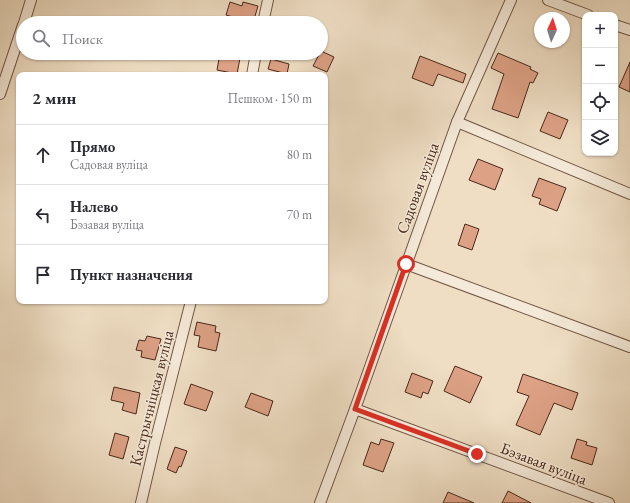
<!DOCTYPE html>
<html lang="ru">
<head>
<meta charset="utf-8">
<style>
  :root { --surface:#fff; --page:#f7f7f7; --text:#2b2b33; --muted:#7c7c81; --line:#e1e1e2 }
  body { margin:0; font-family:"EB Garamond",serif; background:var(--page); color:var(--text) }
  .controls { position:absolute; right:12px; top:12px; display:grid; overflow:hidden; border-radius:8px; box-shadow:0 1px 3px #0004 }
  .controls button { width:36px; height:36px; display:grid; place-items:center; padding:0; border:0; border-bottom:1px solid var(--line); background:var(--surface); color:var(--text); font:20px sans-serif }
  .compass { position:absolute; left:534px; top:12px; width:36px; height:36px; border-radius:50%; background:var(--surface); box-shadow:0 1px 3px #0004; rotate:4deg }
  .stop { position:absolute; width:12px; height:12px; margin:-9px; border:3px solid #d93025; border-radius:50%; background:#fff }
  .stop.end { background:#d93025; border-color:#fff; box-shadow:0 1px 4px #0008 }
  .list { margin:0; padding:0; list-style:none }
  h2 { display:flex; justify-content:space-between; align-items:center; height:52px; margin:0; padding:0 16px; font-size:17px }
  h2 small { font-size:13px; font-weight:400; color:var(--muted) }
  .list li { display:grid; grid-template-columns:26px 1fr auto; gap:12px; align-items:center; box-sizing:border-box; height:60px; padding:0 16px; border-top:1px solid var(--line) }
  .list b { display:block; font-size:15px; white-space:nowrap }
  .list p { margin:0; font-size:13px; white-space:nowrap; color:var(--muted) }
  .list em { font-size:13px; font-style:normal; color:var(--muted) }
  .icon { flex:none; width:22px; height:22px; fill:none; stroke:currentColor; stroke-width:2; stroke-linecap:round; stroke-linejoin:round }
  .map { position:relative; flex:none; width:630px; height:503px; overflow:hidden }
  .search { position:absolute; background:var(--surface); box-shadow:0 1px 3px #0004; left:16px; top:16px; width:312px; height:44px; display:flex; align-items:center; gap:10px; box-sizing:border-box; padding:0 14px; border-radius:22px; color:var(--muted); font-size:15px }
  .panel { position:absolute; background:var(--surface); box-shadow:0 1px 3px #0004; left:16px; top:72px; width:312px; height:232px; border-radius:8px }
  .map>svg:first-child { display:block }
  .building { fill:#dda185; stroke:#492819 }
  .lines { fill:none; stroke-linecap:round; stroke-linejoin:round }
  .street-casing { stroke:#725644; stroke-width:12 }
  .street { stroke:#f5ead9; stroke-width:10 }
  .route { stroke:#d93025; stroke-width:5 }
  .labels { text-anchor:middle; stroke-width:3; stroke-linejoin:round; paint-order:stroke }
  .street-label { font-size:16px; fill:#492819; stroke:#f5ead9 }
</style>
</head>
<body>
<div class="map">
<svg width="630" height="503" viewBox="0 0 630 503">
  <rect width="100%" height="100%" fill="#efdec4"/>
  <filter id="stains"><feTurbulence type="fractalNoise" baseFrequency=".005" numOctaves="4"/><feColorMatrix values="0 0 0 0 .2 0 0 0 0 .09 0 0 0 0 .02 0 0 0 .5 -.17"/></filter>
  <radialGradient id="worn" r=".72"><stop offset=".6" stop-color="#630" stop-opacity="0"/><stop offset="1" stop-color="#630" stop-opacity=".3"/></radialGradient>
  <g class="building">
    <polygon points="230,2 242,6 243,2 258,6 253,23 226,15"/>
    <polygon points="321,51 334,57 327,72 313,66"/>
    <polygon points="220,53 241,53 237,74 217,70"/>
    <polygon points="498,53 531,67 530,69 538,73 533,83 530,82 518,118 492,109 504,74 491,68"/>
    <polygon points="420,56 466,74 463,83 438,74 433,86 412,78"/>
    <polygon points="271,59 289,64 287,74 268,69"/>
    <polygon points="630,62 630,92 619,87"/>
    <polygon points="548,112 568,120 560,139 540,131"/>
    <polygon points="478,159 503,169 495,190 469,180"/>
    <polygon points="539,178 566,188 557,211 539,204 541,199 532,196"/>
    <polygon points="465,224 479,229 472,250 458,245"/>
    <polygon points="197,322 216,326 215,332 220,333 216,351 198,347 200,336 194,335"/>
    <polygon points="147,336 161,339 155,360 141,357 142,351 136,350 139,340 145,341"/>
    <polygon points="455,366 482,377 470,403 444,391"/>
    <polygon points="412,373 433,381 428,394 423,392 421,398 405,392"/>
    <polygon points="523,374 578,393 572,410 554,403 540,435 516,425 529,396 517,392"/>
    <polygon points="191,384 213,392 206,411 184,404"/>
    <polygon points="114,387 140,393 136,414 122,410 124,403 111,400"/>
    <polygon points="251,393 273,401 268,416 245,407"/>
    <polygon points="115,433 129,437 123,459 109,455"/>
    <polygon points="381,439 394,443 383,472 363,465 371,442 379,445"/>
    <polygon points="577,439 587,442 586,445 597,448 592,465 571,458"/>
    <polygon points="175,447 187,451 181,467 179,466 176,473 167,469"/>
    <polygon points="508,491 531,503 502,503"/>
    <polygon points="448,492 474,503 443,503"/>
  </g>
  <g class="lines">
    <g class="street-casing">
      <g id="street">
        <polyline points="548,0 588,15"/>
        <polyline points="24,23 31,0"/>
        <polyline points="263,23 268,0"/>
        <polyline points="615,25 630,30"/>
        <polyline points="252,75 256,53"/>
        <polyline points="0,94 23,25"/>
        <polyline points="457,122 630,194"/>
        <polyline points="406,264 630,347"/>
        <polyline points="355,409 609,503"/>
        <polyline points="141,503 155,443 191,301"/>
        <polyline points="320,503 355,409 457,122 511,0"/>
      </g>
    </g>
    <use href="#street" class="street"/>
  </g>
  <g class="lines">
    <polyline class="route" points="406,264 355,409 477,454"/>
  </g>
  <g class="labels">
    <g class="street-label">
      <text transform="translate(417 188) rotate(-70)" y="6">Садовая вуліца</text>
      <text transform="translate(151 398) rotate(-76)" y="6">Кастрычніцкая вуліца</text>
      <text transform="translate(544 463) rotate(21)" y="6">Бэзавая вуліца</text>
    </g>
  </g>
  <rect width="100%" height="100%" filter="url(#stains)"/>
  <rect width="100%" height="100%" fill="url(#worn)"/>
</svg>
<div class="controls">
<button>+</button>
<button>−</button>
<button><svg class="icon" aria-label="locate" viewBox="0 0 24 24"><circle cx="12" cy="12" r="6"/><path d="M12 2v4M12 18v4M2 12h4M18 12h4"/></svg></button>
<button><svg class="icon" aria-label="layers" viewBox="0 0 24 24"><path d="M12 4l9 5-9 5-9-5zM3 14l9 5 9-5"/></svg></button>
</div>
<svg class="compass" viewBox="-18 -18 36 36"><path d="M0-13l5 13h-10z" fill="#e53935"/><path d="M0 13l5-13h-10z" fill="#7c7c81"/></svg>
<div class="stop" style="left:406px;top:264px"></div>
<div class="stop end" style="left:477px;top:454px"></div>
<div class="search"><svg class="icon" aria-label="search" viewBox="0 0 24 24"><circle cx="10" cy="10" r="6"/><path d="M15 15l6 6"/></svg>Поиск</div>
<section class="panel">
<h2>2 мин<small>Пешком · 150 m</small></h2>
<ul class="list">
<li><svg class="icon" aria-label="ahead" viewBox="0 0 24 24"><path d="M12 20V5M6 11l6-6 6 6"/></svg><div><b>Прямо</b><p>Садовая вуліца</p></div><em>80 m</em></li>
<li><svg class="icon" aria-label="left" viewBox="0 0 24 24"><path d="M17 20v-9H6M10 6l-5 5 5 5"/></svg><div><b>Налево</b><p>Бэзавая вуліца</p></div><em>70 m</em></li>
<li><svg class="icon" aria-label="arrive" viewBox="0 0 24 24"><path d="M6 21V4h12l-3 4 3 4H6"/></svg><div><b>Пункт назначения</b></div></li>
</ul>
</section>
</div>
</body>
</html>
